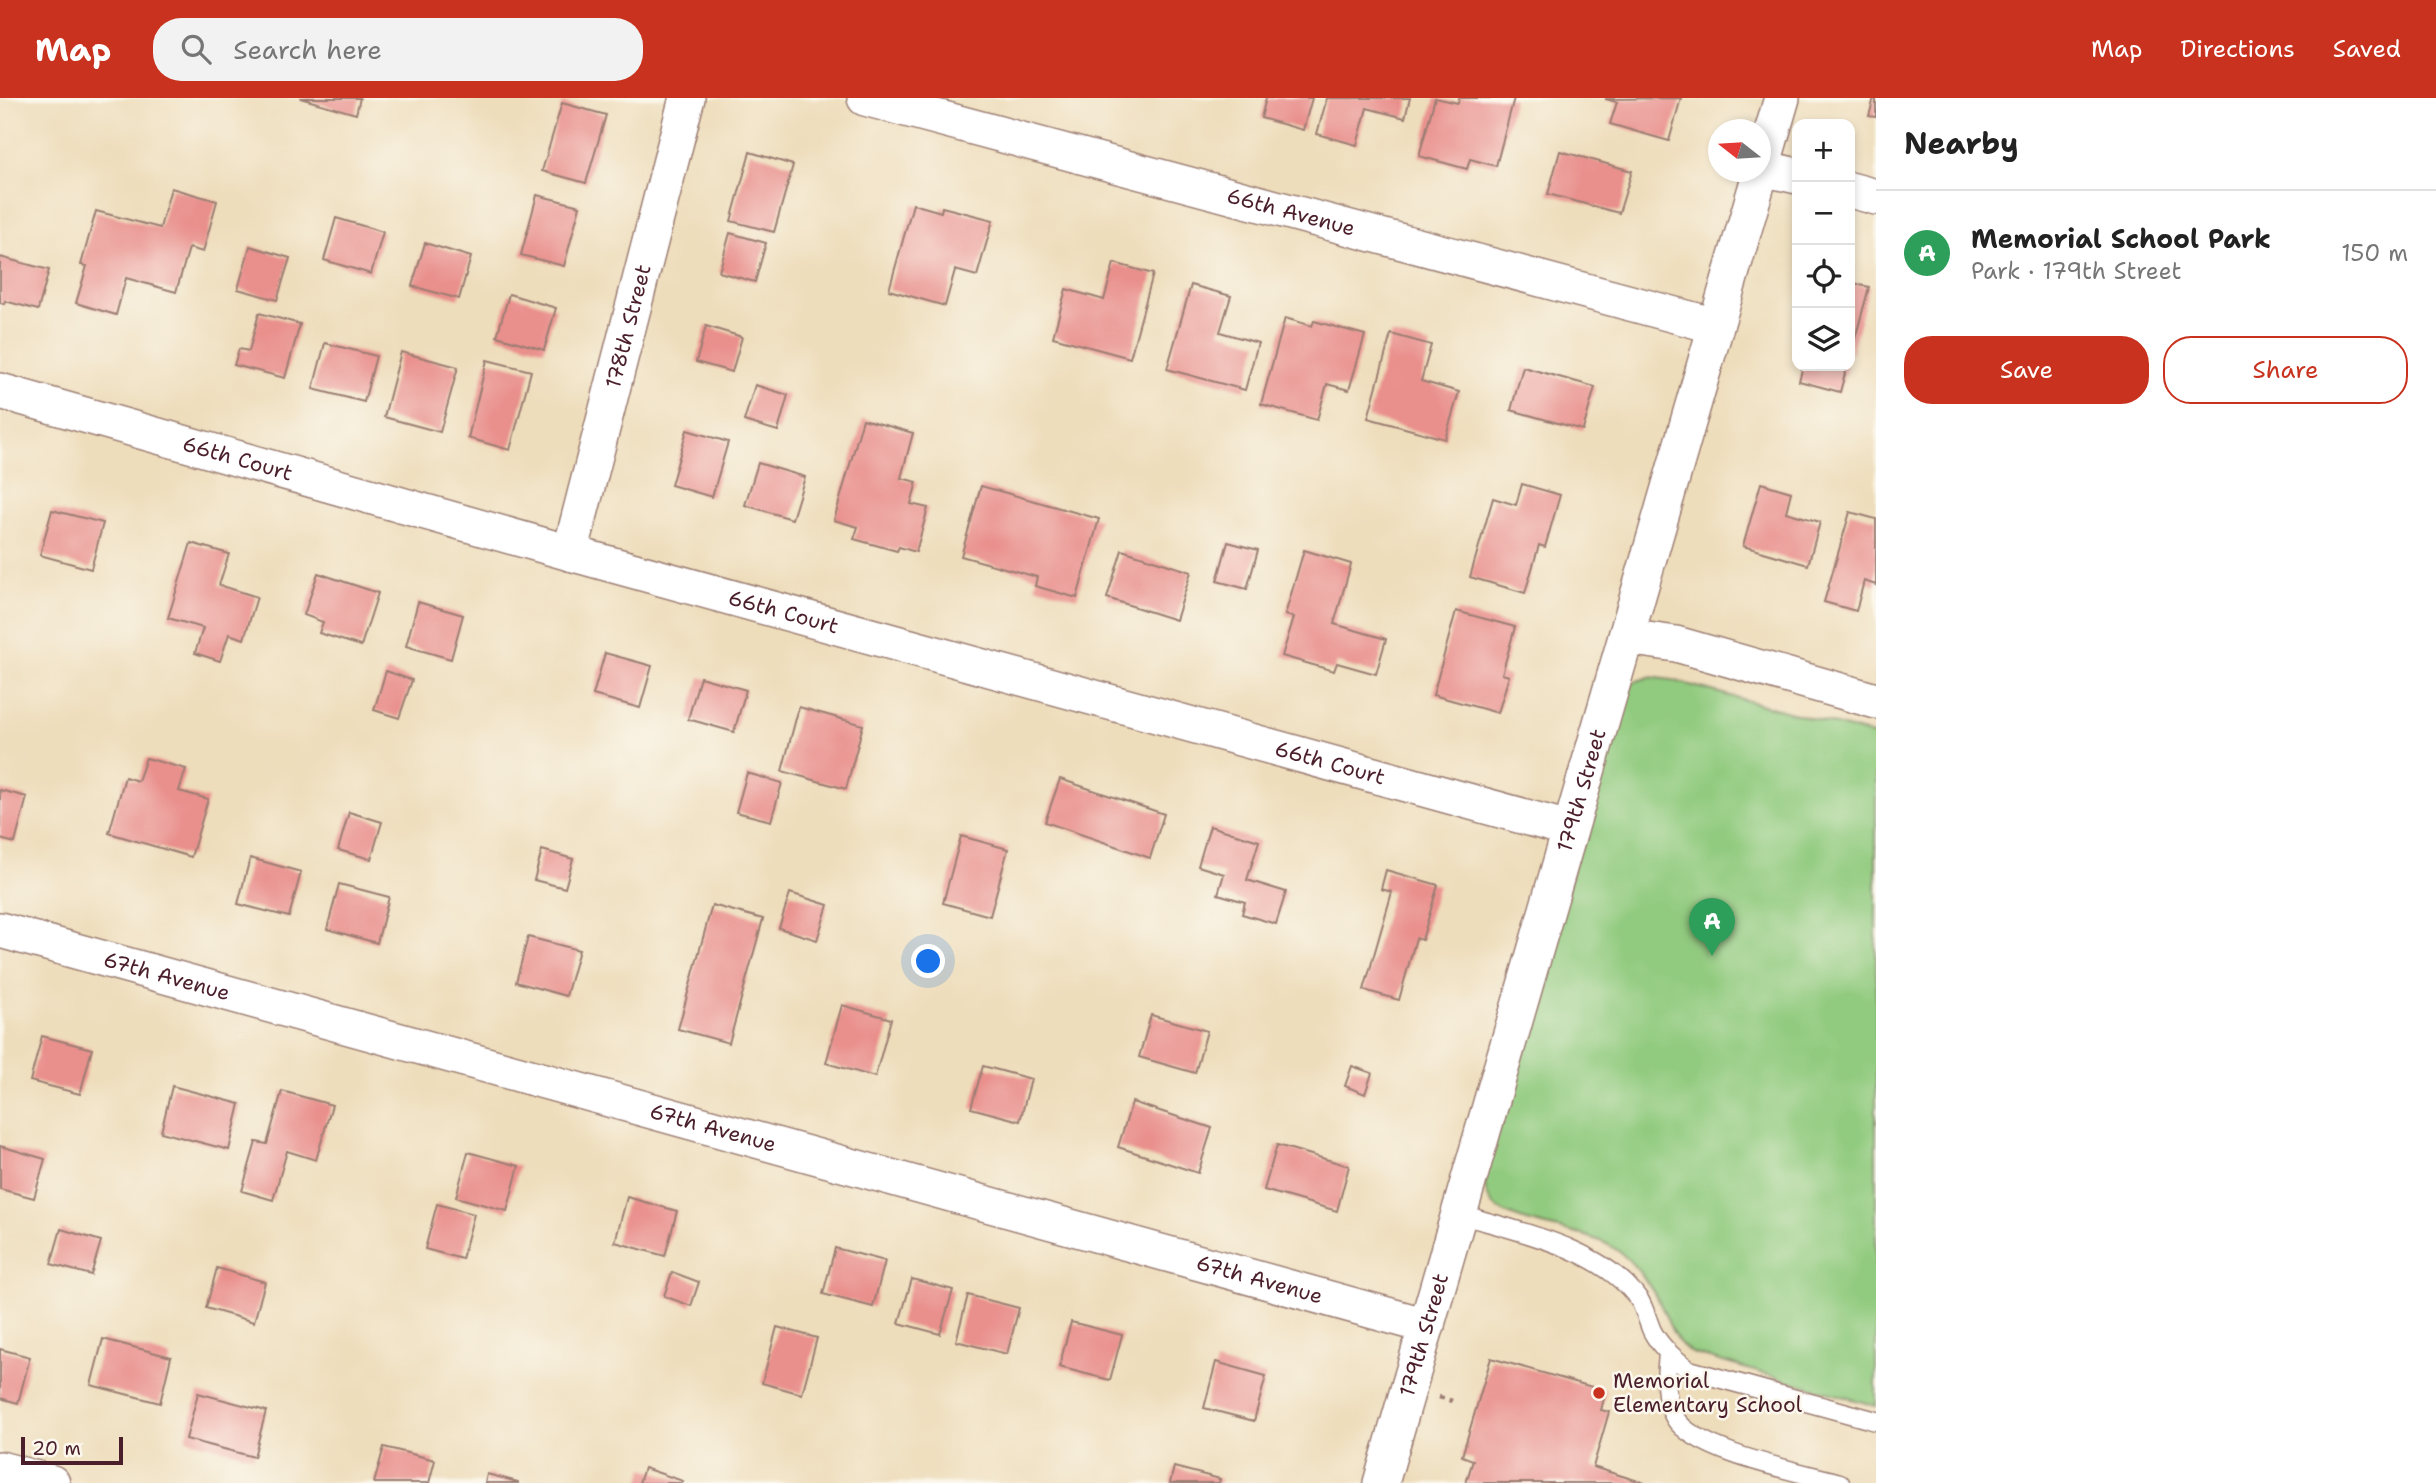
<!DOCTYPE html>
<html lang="en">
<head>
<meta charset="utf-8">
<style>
  :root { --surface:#fff; --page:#f2f2f2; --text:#222; --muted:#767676; --line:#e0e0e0; --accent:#c8321e }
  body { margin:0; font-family:"Shantell Sans",sans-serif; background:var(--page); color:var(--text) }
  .controls { position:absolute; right:21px; top:21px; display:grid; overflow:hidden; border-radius:14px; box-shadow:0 4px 10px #0003 }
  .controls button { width:63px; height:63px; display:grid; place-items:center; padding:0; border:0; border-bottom:2px solid var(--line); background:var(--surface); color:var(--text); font:35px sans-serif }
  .compass { position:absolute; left:1708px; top:21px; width:63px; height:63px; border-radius:50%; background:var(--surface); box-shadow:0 4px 10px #0003; rotate:287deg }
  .scale { position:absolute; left:21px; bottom:18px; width:102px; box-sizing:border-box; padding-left:7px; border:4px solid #4a1f2b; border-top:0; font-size:19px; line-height:24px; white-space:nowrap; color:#4a1f2b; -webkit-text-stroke:5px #fbf7ec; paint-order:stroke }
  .you { position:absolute; left:929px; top:864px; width:24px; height:24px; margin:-18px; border:5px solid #fff; border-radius:50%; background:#1a73e8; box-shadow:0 0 0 10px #1a73e833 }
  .badge { display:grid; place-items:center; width:46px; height:46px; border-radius:50%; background:var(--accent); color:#fff; font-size:23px; font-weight:700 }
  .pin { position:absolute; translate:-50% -58px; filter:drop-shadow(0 2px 4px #0008) }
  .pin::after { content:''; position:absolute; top:37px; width:24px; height:21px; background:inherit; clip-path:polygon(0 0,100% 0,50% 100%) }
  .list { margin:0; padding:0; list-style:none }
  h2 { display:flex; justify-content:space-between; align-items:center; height:91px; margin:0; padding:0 28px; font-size:30px }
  h2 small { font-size:23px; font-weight:400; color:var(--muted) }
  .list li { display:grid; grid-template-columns:46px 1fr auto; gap:21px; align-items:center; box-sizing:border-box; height:126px; padding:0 28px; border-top:2px solid var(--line) }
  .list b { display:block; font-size:26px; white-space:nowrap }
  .list p { margin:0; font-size:23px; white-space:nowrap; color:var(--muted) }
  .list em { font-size:23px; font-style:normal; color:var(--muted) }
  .actions { display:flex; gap:14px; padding:21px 28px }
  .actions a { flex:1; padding:16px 0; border:2px solid var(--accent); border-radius:28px; text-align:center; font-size:24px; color:var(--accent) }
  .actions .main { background:var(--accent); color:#fff }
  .icon { flex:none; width:38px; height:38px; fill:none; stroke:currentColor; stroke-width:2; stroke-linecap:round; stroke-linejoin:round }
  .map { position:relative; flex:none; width:1876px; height:1385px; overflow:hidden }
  header { display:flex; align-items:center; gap:42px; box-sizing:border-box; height:98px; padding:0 35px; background:var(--accent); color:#fff }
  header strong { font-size:33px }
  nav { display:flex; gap:38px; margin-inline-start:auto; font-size:24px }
  .search { width:490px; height:63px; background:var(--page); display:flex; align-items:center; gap:18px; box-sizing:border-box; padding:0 24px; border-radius:28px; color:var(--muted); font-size:26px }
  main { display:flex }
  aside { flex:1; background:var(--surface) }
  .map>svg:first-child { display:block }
  .green { fill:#91cb7f; stroke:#6e7555; stroke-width:2 }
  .building { fill:#e98f8c }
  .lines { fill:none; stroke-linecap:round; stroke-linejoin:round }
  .service-casing { stroke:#9c7e73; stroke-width:21 }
  .minor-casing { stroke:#9c7e73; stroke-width:38 }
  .path { stroke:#9c7e73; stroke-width:4.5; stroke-dasharray:5 5; stroke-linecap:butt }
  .service { stroke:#fff; stroke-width:18 }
  .minor { stroke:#fff; stroke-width:35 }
  .poi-dot { fill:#c8321e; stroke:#fbf7ec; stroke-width:2.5 }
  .labels { text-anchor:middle; stroke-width:5; stroke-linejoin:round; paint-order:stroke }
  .street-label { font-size:21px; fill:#4a1f2b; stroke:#fbf7ec }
  .poi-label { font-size:21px; fill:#4a1f2b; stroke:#fbf7ec; text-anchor:start }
</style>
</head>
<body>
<header>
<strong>Map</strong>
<div class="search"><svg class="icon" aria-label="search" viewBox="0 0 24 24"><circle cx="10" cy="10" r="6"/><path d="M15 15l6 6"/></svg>Search here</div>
<nav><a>Map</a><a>Directions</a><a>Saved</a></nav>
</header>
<main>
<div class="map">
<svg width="1876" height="1385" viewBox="0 0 1876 1385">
  <rect width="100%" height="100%" fill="#fbf7ec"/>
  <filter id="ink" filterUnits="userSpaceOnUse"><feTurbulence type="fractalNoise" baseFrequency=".0143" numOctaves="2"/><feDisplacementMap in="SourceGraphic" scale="14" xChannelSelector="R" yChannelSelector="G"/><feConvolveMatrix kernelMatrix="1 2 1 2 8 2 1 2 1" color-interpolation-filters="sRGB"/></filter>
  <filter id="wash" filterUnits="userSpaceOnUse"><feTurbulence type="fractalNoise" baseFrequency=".00686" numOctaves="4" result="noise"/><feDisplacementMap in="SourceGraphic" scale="28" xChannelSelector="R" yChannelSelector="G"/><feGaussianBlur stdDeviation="1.57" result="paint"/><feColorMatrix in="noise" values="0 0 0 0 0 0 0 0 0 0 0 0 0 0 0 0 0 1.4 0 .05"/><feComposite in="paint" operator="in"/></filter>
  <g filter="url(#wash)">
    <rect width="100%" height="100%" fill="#edb"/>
    <path class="green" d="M1649,579L1672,582L1876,638V1308L1692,1255C1672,1244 1669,1221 1658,1202C1647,1183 1631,1160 1612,1149C1584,1131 1514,1127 1495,1108C1486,1100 1485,1089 1484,1078L1622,601L1634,584Z"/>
    <g id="blocks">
      <g class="building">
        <polygon points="300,0 360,0 356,16"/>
        <polygon points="1266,0 1312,0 1303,32 1261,20"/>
        <polygon points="1327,0 1410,0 1405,20 1367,10 1357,47 1317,36"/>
        <polygon points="1435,0 1458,5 1459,0 1514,0 1496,68 1470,61 1467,71 1419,58"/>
        <polygon points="1681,0 1669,43 1610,26 1617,4 1605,1"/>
        <polygon points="1874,0 1876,0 1876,19 1869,18"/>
        <polygon points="562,5 606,17 586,85 542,73"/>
        <polygon points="1560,53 1632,73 1619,115 1548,96"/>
        <polygon points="750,54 793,67 774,134 731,123"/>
        <polygon points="171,90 217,103 203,154 189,150 176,194 126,180 116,217 76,205 87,168 81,167 96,113 160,130"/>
        <polygon points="537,97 580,108 564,168 521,157"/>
        <polygon points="913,106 941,114 942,109 993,122 977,178 955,172 945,208 889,192"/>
        <polygon points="336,120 383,134 371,176 324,162"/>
        <polygon points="730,135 766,145 755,184 719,174"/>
        <polygon points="425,145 471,159 459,201 412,188"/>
        <polygon points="250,148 290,160 277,202 238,191"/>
        <polygon points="0,159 49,172 38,212 5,203 4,206 0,205"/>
        <polygon points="1114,165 1153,176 1130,260 1053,239 1066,191 1104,202"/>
        <polygon points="1850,184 1869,189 1851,256 1850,256"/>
        <polygon points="1191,187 1231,198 1220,234 1258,245 1245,292 1167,271"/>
        <polygon points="509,196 556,210 544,252 497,238"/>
        <polygon points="259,215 300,226 285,280 234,267 239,251 249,253"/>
        <polygon points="1285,220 1312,228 1314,223 1365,237 1349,292 1327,286 1317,322 1261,306"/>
        <polygon points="706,228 742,239 732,274 696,264"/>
        <polygon points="1391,236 1431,247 1421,283 1459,294 1445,341 1368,320"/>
        <polygon points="325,245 376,258 364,304 313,291"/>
        <polygon points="401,254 458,269 440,334 384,319"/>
        <polygon points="487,262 531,273 510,352 468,340"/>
        <polygon points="1803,268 1847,268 1840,294 1799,283"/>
        <polygon points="1523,269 1595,289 1583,332 1511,312"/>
        <polygon points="755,287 788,297 778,333 744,323"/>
        <polygon points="863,321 913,335 901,380 917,384 911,406 928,410 916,454 899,449 897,453 854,441 858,429 834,422"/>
        <polygon points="687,332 728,344 712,399 671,387"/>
        <polygon points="758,365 805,379 792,421 745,407"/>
        <polygon points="1761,385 1791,394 1786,414 1820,424 1808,467 1743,448"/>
        <polygon points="1522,386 1560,397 1545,449 1539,447 1525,495 1470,479 1493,400 1516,407"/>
        <polygon points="981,388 1099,421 1077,500 1035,488 1037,479 961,458"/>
        <polygon points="52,412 103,425 91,471 40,457"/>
        <polygon points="1850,414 1876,421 1876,487 1864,483 1856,513 1824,504"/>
        <polygon points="1228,444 1258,452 1247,491 1217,483"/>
        <polygon points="191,445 229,456 219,487 257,499 244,541 229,536 220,563 195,555 203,530 168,520"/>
        <polygon points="1122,452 1191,474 1176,522 1107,500"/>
        <polygon points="1304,452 1351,466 1334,526 1386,541 1376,576 1337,565 1334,573 1282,558 1294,519 1285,517"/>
        <polygon points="318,475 378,495 361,548 319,535 323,524 304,517"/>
        <polygon points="418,504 463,517 451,561 406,548"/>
        <polygon points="1456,513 1515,529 1502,576 1509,578 1498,615 1433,597"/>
        <polygon points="605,555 652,568 640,610 593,597"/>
        <polygon points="386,573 412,582 399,620 374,612"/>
        <polygon points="700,579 746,592 734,634 688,621"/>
        <polygon points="799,609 863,627 846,691 782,673"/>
        <polygon points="146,660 186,671 179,693 208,701 191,759 109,735 125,679 138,683"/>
        <polygon points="747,675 782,685 771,723 736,714"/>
        <polygon points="1060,681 1164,716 1150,760 1045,724"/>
        <polygon points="0,692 27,699 15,745 0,741"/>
        <polygon points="349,714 382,724 371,761 338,752"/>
        <polygon points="1210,728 1259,743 1247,782 1286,794 1276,826 1242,816 1245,804 1218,796 1224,776 1198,768"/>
        <polygon points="961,738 1008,751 990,818 943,805"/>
        <polygon points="542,752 573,761 565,790 534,782"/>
        <polygon points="250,760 301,774 289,819 238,806"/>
        <polygon points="1386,772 1438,787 1422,842 1416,840 1399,902 1364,892 1392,794 1381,791"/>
        <polygon points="339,786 389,799 377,845 327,831"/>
        <polygon points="790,795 828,807 817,842 779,830"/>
        <polygon points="712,807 763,821 729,945 678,931"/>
        <polygon points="528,839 579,852 566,898 516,884"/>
        <polygon points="842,907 891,921 875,979 826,965"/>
        <polygon points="1151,917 1207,933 1195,975 1139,959"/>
        <polygon points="42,938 92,951 80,996 30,983"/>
        <polygon points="983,968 1031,981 1020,1023 971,1010"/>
        <polygon points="1352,968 1372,975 1365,996 1345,988"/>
        <polygon points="172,988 240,1006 229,1052 161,1034"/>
        <polygon points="282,993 332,1007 316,1062 287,1053 273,1102 242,1093 256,1044 267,1046"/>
        <polygon points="1132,1004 1212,1030 1198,1075 1118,1049"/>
        <polygon points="1277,1047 1349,1068 1337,1113 1264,1092"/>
        <polygon points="0,1048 45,1061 34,1100 0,1091"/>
        <polygon points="468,1054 519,1068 507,1113 456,1099"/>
        <polygon points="627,1099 677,1113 665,1158 615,1144"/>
        <polygon points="437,1106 474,1116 462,1161 425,1151"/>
        <polygon points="61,1131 101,1143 91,1177 51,1166"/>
        <polygon points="835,1150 885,1163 873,1209 823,1196"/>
        <polygon points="217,1170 265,1184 254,1224 206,1210"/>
        <polygon points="672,1174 699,1184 691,1208 664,1198"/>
        <polygon points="912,1181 953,1192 940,1236 899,1225"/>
        <polygon points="968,1197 1019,1210 1007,1256 956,1243"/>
        <polygon points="1071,1224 1122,1237 1110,1282 1059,1269"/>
        <polygon points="777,1229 817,1240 802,1296 762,1285"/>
        <polygon points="103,1241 171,1259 160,1305 91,1287"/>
        <polygon points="0,1251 30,1259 18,1305 0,1300"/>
        <polygon points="1491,1260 1606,1293 1601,1312 1609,1314 1593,1369 1645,1385 1466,1385 1473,1362 1462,1358"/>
        <polygon points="1216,1264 1266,1278 1254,1323 1204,1310"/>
        <polygon points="198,1295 266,1313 254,1359 186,1341"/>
        <polygon points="384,1349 435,1362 429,1385 374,1385"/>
        <polygon points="1174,1369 1220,1381 1219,1385 1170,1385"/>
        <polygon points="644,1370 683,1383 682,1385 639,1385"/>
        <polygon points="487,1376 518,1384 518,1385 485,1385"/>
      </g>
    </g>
  </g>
  <g filter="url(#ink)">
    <use href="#blocks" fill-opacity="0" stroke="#9c7e73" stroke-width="2"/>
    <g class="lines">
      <g class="service-casing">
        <g id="service">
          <path d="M1459,1116C1517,1133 1604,1150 1640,1203C1645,1212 1648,1224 1652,1233C1661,1250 1675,1261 1689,1272L1876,1323"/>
          <path d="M1668,1256C1666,1278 1663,1300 1675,1320C1695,1354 1800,1374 1840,1385"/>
        </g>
      </g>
      <g class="minor-casing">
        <g id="minor">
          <path id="s1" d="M865,0L1716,228"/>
          <polyline points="1762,70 1797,78"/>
          <polyline points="1850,92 1876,99"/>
          <path id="s2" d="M0,293L570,455L1569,731"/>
          <path id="s3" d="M570,455L687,0"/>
          <polyline points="1626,539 1676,546 1876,603"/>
          <path id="s4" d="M0,832L1427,1228"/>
          <polyline points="0,1371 52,1385"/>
          <path id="s5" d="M1381,1385L1782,0"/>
        </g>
      </g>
      <polyline class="path" points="1439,1299 1452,1303"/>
      <use href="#service" class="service"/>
      <use href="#minor" class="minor"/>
    </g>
  </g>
  <circle class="poi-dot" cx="1599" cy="1295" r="7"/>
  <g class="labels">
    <g class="street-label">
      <text dy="7" stroke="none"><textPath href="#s1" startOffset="441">66th Avenue</textPath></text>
      <text dy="7" stroke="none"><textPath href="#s3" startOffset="234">178th Street</textPath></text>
      <text dy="7" stroke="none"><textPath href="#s2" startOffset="247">66th Court</textPath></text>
      <text dy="7" stroke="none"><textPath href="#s2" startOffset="814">66th Court</textPath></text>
      <text dy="7" stroke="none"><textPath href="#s2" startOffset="1381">66th Court</textPath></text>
      <text dy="7" stroke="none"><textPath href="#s5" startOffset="721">179th Street</textPath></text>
      <text dy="7" stroke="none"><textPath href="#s4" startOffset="173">67th Avenue</textPath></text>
      <text dy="7" stroke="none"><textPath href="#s4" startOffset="740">67th Avenue</textPath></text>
      <text dy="7" stroke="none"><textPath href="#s4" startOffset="1307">67th Avenue</textPath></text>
      <text dy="7" stroke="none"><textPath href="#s5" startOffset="154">179th Street</textPath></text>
    </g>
    <g class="poi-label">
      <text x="1613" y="1290">Memorial<tspan x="1613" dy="24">Elementary School</tspan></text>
    </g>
  </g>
</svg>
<div class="controls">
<button>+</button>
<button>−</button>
<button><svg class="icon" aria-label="locate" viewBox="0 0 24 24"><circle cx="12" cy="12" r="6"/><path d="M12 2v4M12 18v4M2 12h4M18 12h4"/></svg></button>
<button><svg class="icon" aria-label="layers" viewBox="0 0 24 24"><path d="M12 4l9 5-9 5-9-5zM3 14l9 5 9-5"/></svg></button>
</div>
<svg class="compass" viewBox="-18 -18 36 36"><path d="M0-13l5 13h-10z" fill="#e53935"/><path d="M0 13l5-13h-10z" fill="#767676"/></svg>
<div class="scale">20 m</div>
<div class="you"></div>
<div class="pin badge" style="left:1712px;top:858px;background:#2e9e5b">A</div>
</div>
<aside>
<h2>Nearby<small></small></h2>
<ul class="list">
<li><span class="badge" style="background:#2e9e5b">A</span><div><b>Memorial School Park</b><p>Park · 179th Street</p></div><em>150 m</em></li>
</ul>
<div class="actions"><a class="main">Save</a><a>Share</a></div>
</aside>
</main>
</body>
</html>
